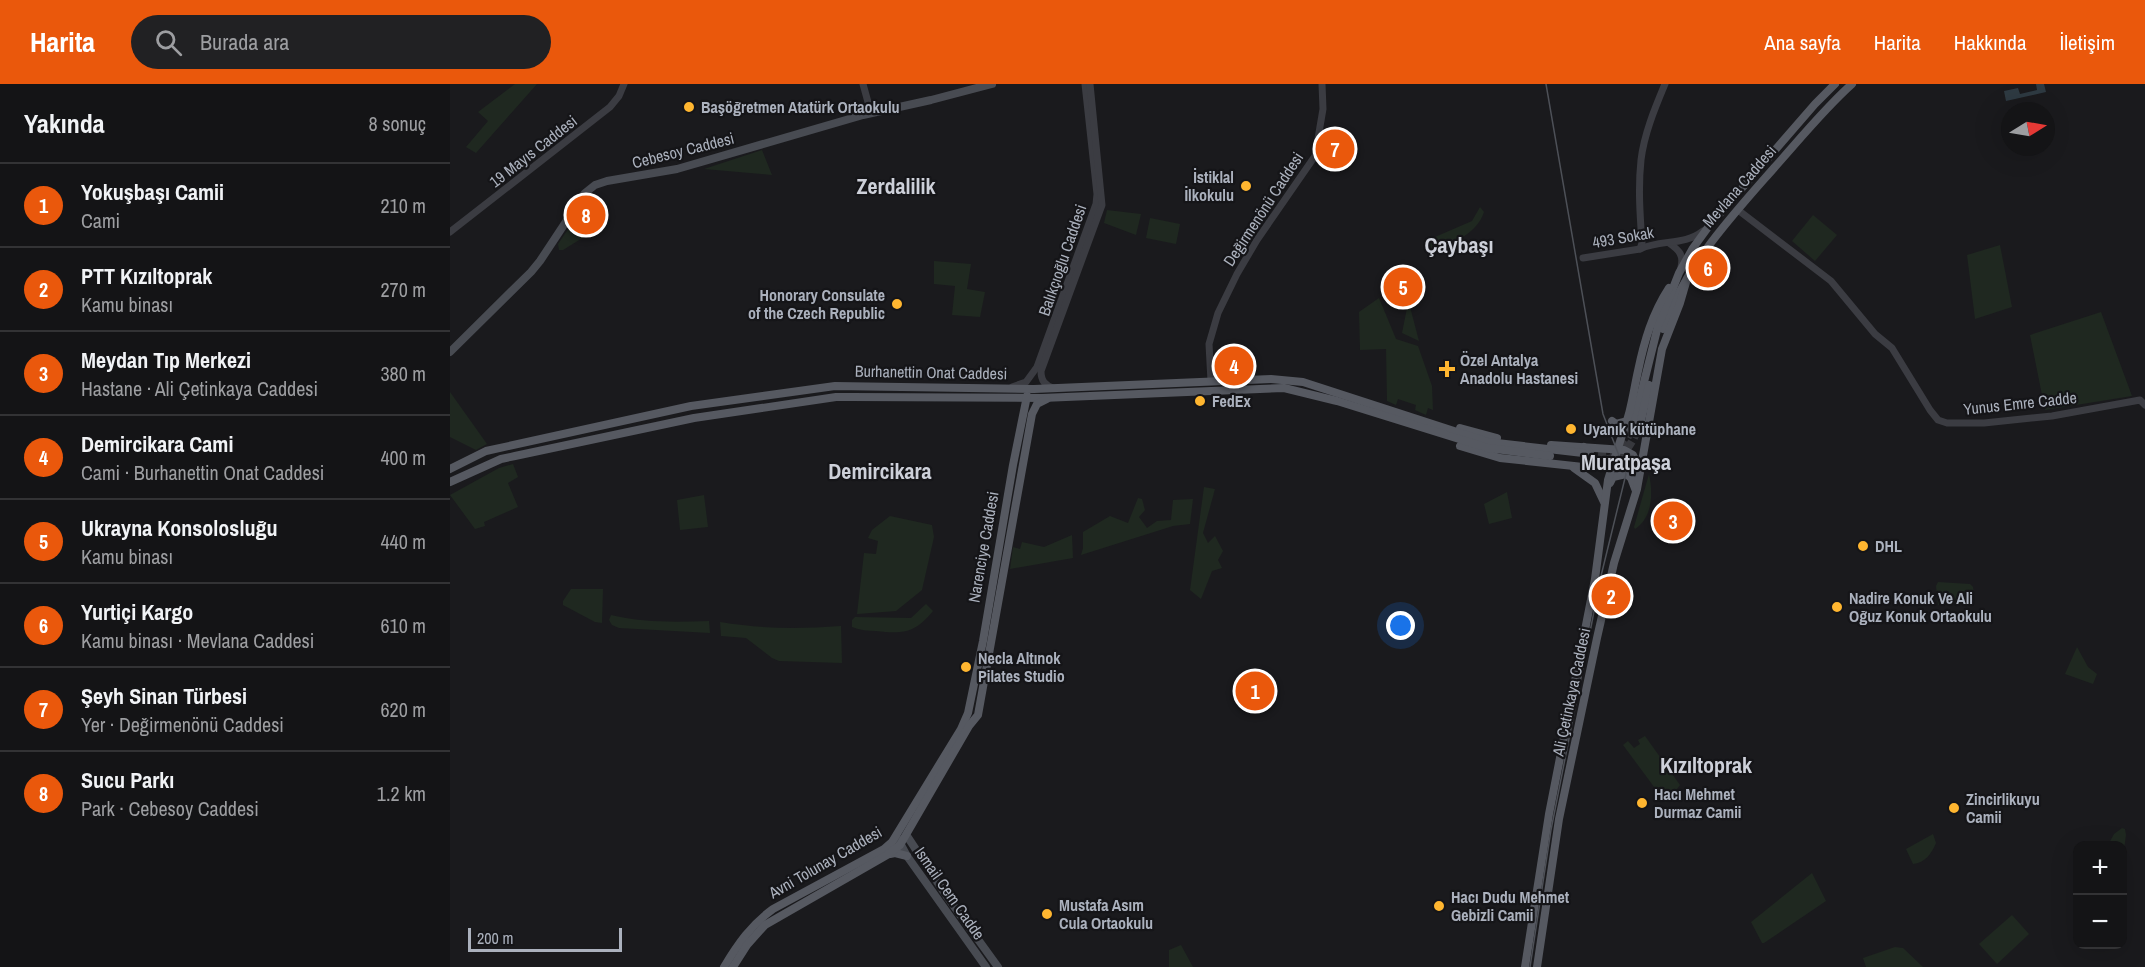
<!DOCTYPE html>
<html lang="tr">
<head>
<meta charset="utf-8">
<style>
  :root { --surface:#141416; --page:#212123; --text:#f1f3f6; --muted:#9d9ea1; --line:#333335; --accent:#ea580c }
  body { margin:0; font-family:"Archivo Narrow",sans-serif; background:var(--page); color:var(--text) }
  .controls { position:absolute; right:18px; bottom:18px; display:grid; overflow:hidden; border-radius:12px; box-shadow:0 6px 24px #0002 }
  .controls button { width:54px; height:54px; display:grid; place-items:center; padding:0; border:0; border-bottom:2px solid var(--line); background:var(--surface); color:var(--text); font:30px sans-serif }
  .compass { position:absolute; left:1551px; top:18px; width:54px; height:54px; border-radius:50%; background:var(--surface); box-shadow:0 6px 24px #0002; rotate:79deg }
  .scale { position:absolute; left:18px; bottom:15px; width:154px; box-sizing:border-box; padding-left:6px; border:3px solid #abb1bd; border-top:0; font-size:16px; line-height:21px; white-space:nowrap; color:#abb1bd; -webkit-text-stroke:4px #151518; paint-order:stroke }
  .you { position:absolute; left:951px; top:542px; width:21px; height:21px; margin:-15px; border:4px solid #fff; border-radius:50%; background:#1a73e8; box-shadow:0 0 0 9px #1a73e833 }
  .badge { display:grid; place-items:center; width:39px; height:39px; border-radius:50%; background:var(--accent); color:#fff; font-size:20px; font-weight:700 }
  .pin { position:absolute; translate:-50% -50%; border:3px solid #fff; box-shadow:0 2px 6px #0006 }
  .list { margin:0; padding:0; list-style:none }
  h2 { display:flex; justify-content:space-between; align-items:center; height:78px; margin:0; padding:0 24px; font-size:26px }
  h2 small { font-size:20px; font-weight:400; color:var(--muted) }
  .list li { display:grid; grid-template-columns:39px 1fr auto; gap:18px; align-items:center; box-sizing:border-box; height:84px; padding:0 24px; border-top:2px solid var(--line) }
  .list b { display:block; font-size:22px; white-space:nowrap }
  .list p { margin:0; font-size:20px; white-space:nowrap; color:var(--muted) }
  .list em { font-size:20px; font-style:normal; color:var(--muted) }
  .icon { flex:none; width:33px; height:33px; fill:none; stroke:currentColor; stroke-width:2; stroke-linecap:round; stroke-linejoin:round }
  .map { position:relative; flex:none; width:1695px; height:883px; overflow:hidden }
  header { display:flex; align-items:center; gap:36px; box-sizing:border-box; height:84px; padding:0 30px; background:var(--accent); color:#fff }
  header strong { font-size:28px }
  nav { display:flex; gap:33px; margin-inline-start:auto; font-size:21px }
  .search { width:420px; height:54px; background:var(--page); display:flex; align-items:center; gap:15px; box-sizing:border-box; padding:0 21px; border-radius:33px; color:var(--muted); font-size:22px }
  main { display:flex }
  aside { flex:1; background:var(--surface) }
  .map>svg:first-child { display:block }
  .green { fill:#1f2820 }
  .water { fill:#2e3a42 }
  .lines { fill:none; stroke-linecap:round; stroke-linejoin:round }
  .primary-tunnel { stroke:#37383d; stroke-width:8; stroke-dasharray:8 4; stroke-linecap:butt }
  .tertiary { stroke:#3b3c42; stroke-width:7 }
  .secondary { stroke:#484b52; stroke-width:8 }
  .primary { stroke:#565961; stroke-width:8 }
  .tram { stroke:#4d5057; stroke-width:1.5 }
  .poi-dot { fill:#ffb630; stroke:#151518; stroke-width:2 }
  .labels { text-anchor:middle; stroke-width:4.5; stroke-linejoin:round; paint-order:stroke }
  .poi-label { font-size:16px; font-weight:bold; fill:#abb1bd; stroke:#151518; text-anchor:start }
  .street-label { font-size:16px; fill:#abb1bd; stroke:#151518 }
  .district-label { font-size:22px; font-weight:bold; fill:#cdd0d9; stroke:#151518 }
</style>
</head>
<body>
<header>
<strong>Harita</strong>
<div class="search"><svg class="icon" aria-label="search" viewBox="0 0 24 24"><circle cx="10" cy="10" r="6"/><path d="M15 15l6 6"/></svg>Burada ara</div>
<nav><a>Ana sayfa</a><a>Harita</a><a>Hakkında</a><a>İletişim</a></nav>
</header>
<main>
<aside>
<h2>Yakında<small>8 sonuç</small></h2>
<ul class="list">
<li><span class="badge">1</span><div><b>Yokuşbaşı Camii</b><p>Cami</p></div><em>210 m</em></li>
<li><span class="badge">2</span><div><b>PTT Kızıltoprak</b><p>Kamu binası</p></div><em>270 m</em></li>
<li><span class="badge">3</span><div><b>Meydan Tıp Merkezi</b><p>Hastane · Ali Çetinkaya Caddesi</p></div><em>380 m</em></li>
<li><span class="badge">4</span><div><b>Demircikara Cami</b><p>Cami · Burhanettin Onat Caddesi</p></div><em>400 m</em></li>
<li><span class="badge">5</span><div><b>Ukrayna Konsolosluğu</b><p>Kamu binası</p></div><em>440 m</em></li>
<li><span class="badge">6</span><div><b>Yurtiçi Kargo</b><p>Kamu binası · Mevlana Caddesi</p></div><em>610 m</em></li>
<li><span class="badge">7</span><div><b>Şeyh Sinan Türbesi</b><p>Yer · Değirmenönü Caddesi</p></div><em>620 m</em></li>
<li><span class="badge">8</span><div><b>Sucu Parkı</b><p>Park · Cebesoy Caddesi</p></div><em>1.2 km</em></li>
</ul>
</aside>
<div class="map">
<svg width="1695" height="883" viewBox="0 0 1695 883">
  <rect width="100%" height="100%" fill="#1a1a1d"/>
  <g class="green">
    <polygon points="65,0 87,0 26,69 16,63 38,37 28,28"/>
    <polygon points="312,66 322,91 254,85"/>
    <polygon points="136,119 150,143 113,166 109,166 108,160"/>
    <path d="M1030,123L1034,128C1027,150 1002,159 983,169L978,156L1022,137Z"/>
    <polygon points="657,126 691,130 686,151 654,139"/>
    <polygon points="1363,131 1387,151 1365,177 1342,157"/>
    <polygon points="700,134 730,140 726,160 696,154"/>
    <polygon points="1550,161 1562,223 1525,235 1517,171"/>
    <polygon points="484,177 521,180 517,205 535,208 530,233 502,231 505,202 484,200"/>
    <polygon points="929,214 946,255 968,262 982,302 983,326 978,324 976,331 965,326 966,321 948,315 946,321 937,317 936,265 910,266 909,228"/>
    <polygon points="958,219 959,219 969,257 952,249"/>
    <polygon points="1651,228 1682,312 1595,326 1580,251"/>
    <polygon points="0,308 37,360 26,366 0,353"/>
    <polygon points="63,380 68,393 58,399 68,423 34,438 35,442 25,445 0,411 49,384"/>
    <path d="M1199,390C1203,409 1203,433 1185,445L1184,443Z"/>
    <polygon points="754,403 765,405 753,449 758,459 765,452 773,467 768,476 772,484 762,487 751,515 740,506"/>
    <polygon points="1057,408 1062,434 1039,440 1034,420"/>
    <polygon points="254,411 258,443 230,446 227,416"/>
    <polygon points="688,414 692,415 695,426 689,433 697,444 707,437 721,436 723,416 743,415 740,440 723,442 631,471 633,464 633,448 660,432 678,439"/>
    <polygon points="440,432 482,441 484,453 472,506 446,527 407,530 414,469 426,470 428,457 418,454 422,446"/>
    <polygon points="622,451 623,474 560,485 563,463 570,465 572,458 594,463"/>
    <polygon points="1488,498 1520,500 1523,503 1524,510 1488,521 1486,502"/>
    <polygon points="121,505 153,505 152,539 145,538 113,521 113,517"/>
    <path d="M476,520L483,527C465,549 454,550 426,547C418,547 410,546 402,543V536L405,533L461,534Z"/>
    <path d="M161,531C194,539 225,538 259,537L260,549L169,544L162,541L159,536Z"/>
    <path d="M270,538C313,545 348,545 391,542L392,579L329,577L322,574L296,554L271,552Z"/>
    <polygon points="1627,563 1638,583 1647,590 1643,600 1615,590"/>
    <polygon points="1195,652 1230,701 1216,719 1173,661 1178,657 1184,664 1190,660 1188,656"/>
    <polygon points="1672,744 1675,745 1676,751 1673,773 1672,762 1658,761 1664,750"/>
    <path d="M1483,750L1486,759C1482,769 1475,779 1463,780L1456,765Z"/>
    <polygon points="1362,789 1376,817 1314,859 1312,859 1301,838"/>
    <polygon points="1562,831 1579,850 1547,880 1529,860"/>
    <polygon points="731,861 743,883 719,883 719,866"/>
    <polygon points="1445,863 1453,864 1473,883 1416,883 1413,874"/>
  </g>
  <polygon class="water" points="1586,0 1594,0 1596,8 1556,17 1554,7 1568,4 1570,10 1587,6"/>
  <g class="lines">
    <g class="primary-tunnel">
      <path d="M1136,369C1165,372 1174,366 1184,339"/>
      <path d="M1133,375C1167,378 1177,373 1189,342"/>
    </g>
    <g class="tertiary">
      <polyline points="413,0 421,29"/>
      <polyline points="1288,126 1381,197 1425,250 1442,264 1480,326 1488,336 1497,339 1534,339 1602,332 1690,316 1695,321"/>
      <polyline points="0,148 160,23 169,12 174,0"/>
      <path d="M1219,159C1229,166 1234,171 1231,183"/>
      <path d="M1190,165L1192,159C1190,131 1188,104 1191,76C1194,50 1205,24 1215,0"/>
      <path d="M1133,174L1190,165C1211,155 1234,162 1253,147"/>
      <polyline points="761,297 759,260 768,229 787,190 807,156 865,72 873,25 872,0"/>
      <polyline points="562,303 576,298 587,283 646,120 647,110 635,0"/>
      <path d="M603,304C595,301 591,297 591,287L652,121L640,0"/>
    </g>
    <g class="secondary">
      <polyline points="0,268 81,188 90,177 135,109 145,101 157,97 227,85 413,31 481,16 542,0"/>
      <polyline points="457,752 498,814 548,883"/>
      <polyline points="448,755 457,772 536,883"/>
    </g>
    <g class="primary">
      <path d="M1213,245C1235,182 1281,133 1324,84C1350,55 1374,25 1402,0"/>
      <path d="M1162,337L1166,340L1178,337L1181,345C1187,349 1193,348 1197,342"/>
      <polyline points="1184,338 1208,242 1229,189 1243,164 1259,142 1365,20 1385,0"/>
      <polyline points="1190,341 1199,301"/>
      <polyline points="1010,344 1047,354"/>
      <path d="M1171,351C1181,331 1183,309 1188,287C1194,258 1202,230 1219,204"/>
      <polyline points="1101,361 1174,366 1183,371 1190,387"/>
      <path d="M1010,362L1050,374L1133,383C1144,378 1143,369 1134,363"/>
      <polyline points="1124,384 1145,399 1154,418"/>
      <polyline points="0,385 36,367 241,322 385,302 584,305 821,295 853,298 1038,358 1133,369"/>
      <polyline points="0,398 51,375 65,372 244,334 386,313 401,313 592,314 834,304 887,317 1038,364 1100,372"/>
      <polyline points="1160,399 1163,393 1176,390 1181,394 1186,407"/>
      <polyline points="440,770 445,769 457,772"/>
      <path d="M274,883C288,860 301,841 323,825L434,765L442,758L511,645L518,629L533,557L563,381L577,312"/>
      <polyline points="283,883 297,861 315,841 437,771 450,761 519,642 528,631 582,330 587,320 597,315"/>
      <polyline points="1075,883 1099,730 1145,495 1158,396 1173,348"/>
      <polyline points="1087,883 1109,735 1147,554 1164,479 1187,405 1212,265 1230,219 1237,195"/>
    </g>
    <polyline class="tram" points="1080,883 1101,746 1151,492 1176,390 1153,330 1096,0"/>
  </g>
  <g class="poi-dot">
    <circle cx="239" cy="23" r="6"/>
    <circle cx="796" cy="102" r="6"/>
    <circle cx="447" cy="220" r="6"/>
    <path d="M994 276h6v6h6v6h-6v6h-6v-6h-6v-6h6z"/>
    <circle cx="750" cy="317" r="6"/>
    <circle cx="1121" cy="345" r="6"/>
    <circle cx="1413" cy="462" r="6"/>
    <circle cx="1387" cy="523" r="6"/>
    <circle cx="516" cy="583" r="6"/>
    <circle cx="1192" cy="719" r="6"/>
    <circle cx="1504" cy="724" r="6"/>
    <circle cx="989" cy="822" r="6"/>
    <circle cx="597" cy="830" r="6"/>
  </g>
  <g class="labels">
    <g class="poi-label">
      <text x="251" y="29">Başöğretmen Atatürk Ortaokulu</text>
      <text x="784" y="99" text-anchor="end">İstiklal<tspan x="784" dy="18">İlkokulu</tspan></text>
      <text x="435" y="217" text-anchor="end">Honorary Consulate<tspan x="435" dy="18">of the Czech Republic</tspan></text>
      <text x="1010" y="282">Özel Antalya<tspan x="1010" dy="18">Anadolu Hastanesi</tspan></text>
      <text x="762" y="323">FedEx</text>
      <text x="1133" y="351">Uyanık kütüphane</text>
      <text x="1425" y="468">DHL</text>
      <text x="1399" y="520">Nadire Konuk Ve Ali<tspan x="1399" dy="18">Oğuz Konuk Ortaokulu</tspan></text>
      <text x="528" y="580">Necla Altınok<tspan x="528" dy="18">Pilates Studio</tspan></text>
      <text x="1204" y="716">Hacı Mehmet<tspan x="1204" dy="18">Durmaz Camii</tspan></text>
      <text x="1516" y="721">Zincirlikuyu<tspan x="1516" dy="18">Camii</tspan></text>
      <text x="1001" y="819">Hacı Dudu Mehmet<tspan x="1001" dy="18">Gebizli Camii</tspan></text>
      <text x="609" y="827">Mustafa Asım<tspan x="609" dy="18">Cula Ortaokulu</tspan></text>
    </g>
    <g class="street-label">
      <text transform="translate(233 66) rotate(-14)" y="6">Cebesoy Caddesi</text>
      <text transform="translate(83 67) rotate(-38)" y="6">19 Mayıs Caddesi</text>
      <text transform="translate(1289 102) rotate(-49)" y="6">Mevlana Caddesi</text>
      <text transform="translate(813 125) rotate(-57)" y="6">Değirmenönü Caddesi</text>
      <text transform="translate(1173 153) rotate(-10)" y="6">493 Sokak</text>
      <text transform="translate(612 176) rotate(-71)" y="6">Balıkçıoğlu Caddesi</text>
      <text transform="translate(481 288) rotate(1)" y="6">Burhanettin Onat Caddesi</text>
      <text transform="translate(1570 319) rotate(-6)" y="6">Yunus Emre Cadde</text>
      <text transform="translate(533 463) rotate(-80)" y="6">Narenciye Caddesi</text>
      <text transform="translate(1121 608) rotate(-78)" y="6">Ali Çetinkaya Caddesi</text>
      <text transform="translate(375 778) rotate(-30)" y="6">Avni Tolunay Caddesi</text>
      <text transform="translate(500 809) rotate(55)" y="6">Ismail Cem Cadde</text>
    </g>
    <g class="district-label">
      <text x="446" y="110">Zerdalilik</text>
      <text x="1009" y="169">Çaybaşı</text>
      <text x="1176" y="386">Muratpaşa</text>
      <text x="430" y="395">Demircikara</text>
      <text x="1256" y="689">Kızıltoprak</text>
    </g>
  </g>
</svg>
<div class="controls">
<button>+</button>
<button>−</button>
</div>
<svg class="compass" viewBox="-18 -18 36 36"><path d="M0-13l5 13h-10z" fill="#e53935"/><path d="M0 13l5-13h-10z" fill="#9d9ea1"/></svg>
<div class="scale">200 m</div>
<div class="you"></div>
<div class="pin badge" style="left:805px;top:607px">1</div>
<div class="pin badge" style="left:1161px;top:512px">2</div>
<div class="pin badge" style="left:1223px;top:437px">3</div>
<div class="pin badge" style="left:784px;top:282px">4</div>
<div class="pin badge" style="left:953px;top:203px">5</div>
<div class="pin badge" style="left:1258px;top:184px">6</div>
<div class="pin badge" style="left:885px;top:65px">7</div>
<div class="pin badge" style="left:136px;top:131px">8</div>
</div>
</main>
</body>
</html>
